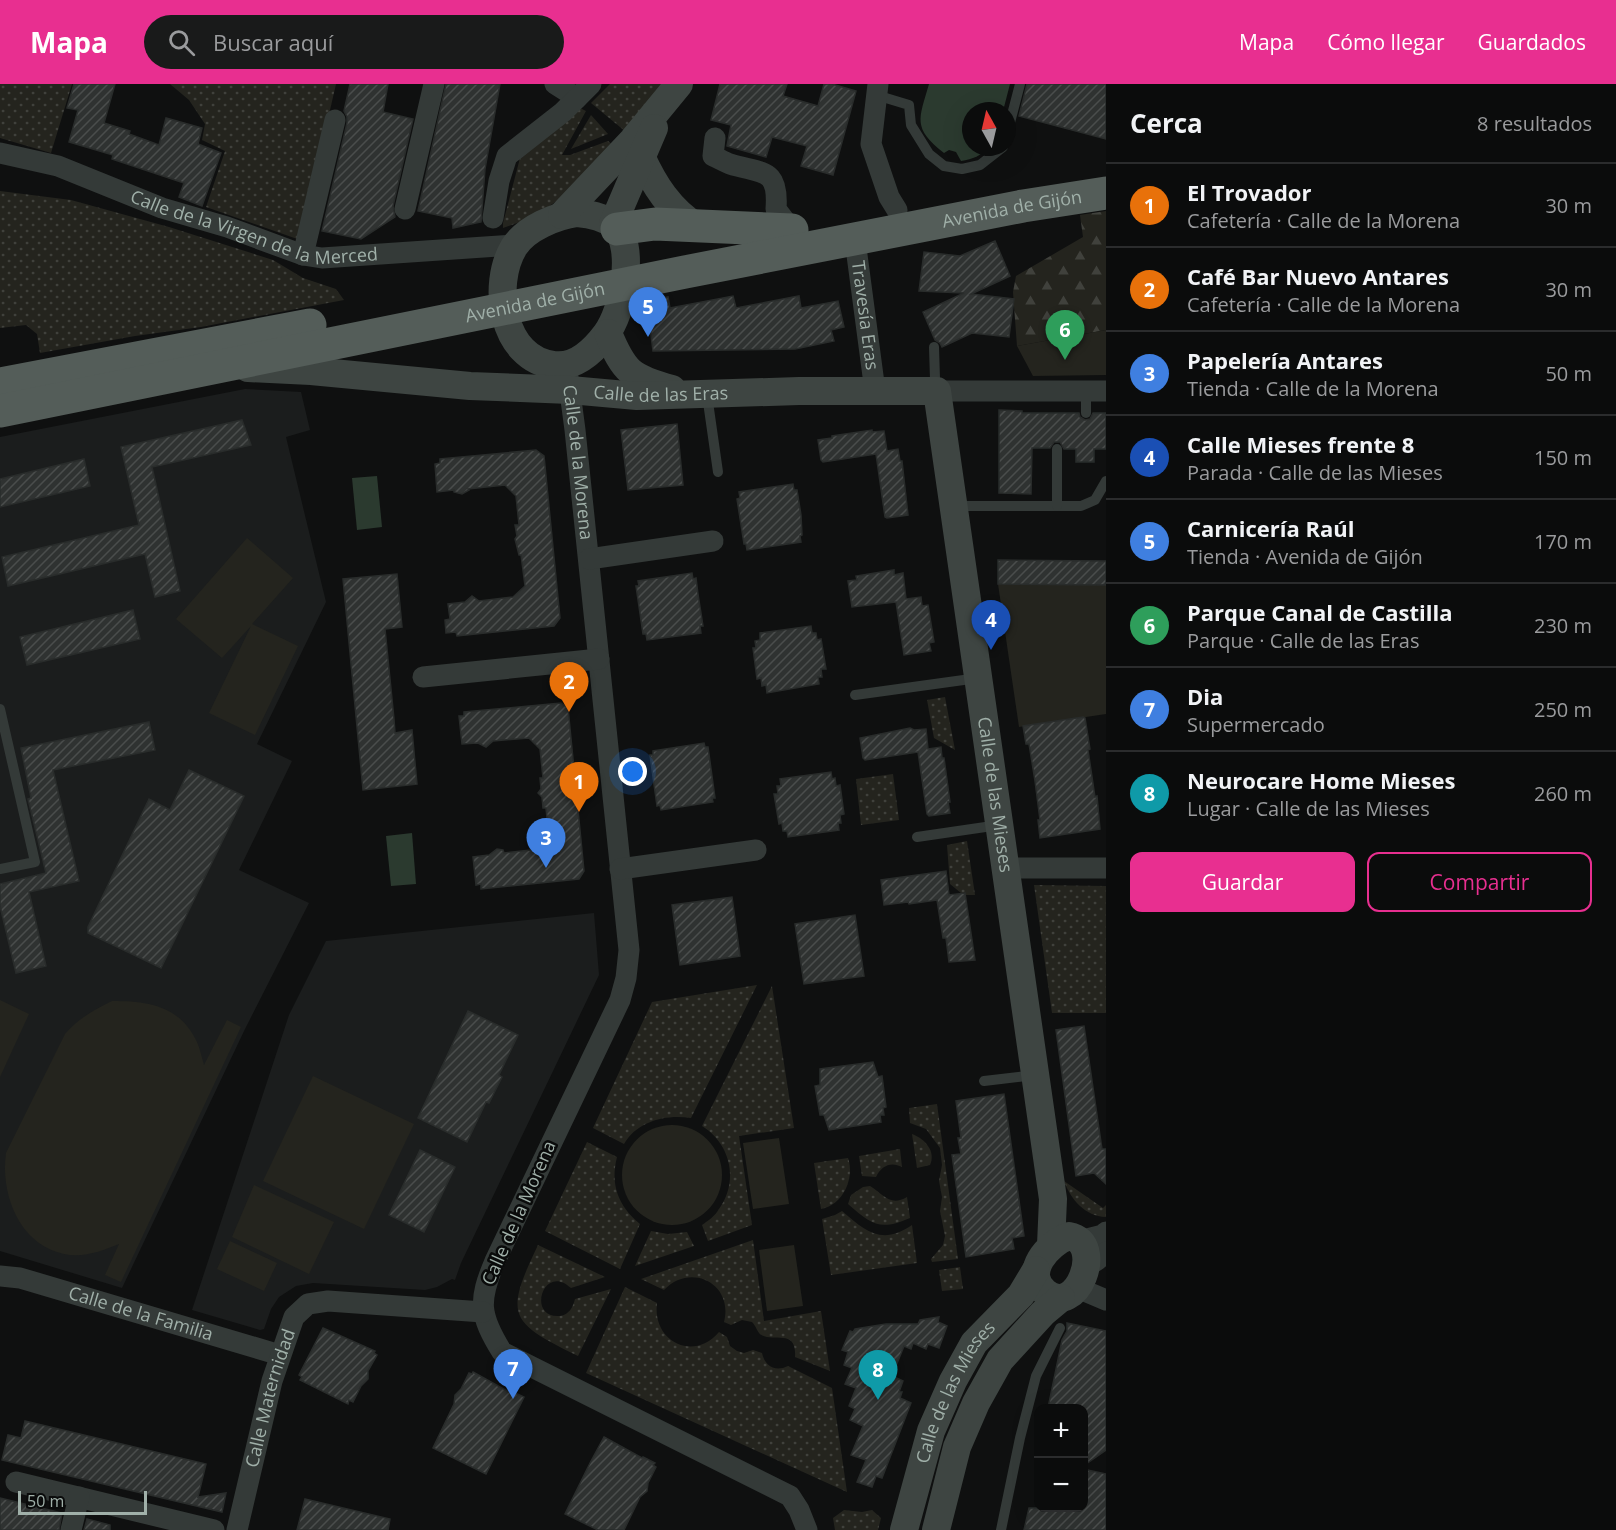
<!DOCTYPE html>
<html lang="es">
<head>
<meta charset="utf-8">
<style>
  :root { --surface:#0b0c0c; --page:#191a1a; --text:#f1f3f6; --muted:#9a9b9d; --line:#2b2c2d; --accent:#e82f90 }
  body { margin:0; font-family:"Open Sans",sans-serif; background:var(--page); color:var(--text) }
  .controls { position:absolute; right:18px; bottom:18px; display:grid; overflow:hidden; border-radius:12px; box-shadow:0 6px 24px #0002 }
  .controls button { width:54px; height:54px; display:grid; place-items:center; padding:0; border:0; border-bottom:2px solid var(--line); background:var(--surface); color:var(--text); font:30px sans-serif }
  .compass { position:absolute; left:962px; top:18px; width:54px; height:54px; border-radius:50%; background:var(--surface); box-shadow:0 6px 24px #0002; rotate:352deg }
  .scale { position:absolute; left:18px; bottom:15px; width:129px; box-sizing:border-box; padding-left:6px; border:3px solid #a0b0a9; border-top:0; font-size:16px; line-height:21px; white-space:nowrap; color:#a0b0a9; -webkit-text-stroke:4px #0a0b0b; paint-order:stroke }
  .you { position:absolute; left:633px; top:688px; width:21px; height:21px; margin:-15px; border:4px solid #fff; border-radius:50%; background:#1a73e8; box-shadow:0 0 0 9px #1a73e833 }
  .badge { display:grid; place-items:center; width:39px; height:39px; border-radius:50%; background:var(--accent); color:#fff; font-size:20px; font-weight:700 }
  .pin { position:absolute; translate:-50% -50px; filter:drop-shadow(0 2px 3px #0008) }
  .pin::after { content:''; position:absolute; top:32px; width:21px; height:18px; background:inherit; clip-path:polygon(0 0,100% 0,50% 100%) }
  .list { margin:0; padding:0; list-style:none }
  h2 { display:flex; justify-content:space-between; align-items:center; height:78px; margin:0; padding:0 24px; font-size:26px }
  h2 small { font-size:20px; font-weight:400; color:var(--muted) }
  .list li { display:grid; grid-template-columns:39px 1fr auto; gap:18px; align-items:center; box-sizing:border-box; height:84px; padding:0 24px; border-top:2px solid var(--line) }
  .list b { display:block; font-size:22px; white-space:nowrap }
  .list p { margin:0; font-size:20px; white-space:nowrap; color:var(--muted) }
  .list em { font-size:20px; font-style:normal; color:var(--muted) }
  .actions { display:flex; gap:12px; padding:18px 24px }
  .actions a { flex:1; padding:14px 0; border:2px solid var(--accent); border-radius:12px; text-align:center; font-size:21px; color:var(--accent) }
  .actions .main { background:var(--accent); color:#fff }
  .icon { flex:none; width:33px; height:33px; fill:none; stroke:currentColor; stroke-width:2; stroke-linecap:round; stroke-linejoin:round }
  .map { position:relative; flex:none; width:1106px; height:1446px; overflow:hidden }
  header { display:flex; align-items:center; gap:36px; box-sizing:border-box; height:84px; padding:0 30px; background:var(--accent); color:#fff }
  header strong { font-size:28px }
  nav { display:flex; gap:33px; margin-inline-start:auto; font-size:21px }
  .search { width:420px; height:54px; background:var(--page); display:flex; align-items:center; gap:15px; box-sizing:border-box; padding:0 21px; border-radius:33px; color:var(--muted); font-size:22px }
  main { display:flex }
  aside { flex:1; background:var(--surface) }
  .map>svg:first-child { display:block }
  .built { fill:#1b1d1d }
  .grass { fill:url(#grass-dots) }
  .forest { fill:url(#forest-firs) }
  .park { fill:#24241e }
  .water { fill:#2b3a2f }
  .building { fill:url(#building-hatch); stroke:#292c2b; stroke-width:1.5 }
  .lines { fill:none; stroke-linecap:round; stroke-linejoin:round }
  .service { stroke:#343a38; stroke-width:10 }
  .minor { stroke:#343a38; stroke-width:21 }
  .secondary { stroke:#3e4542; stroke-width:28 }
  .trunk { stroke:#545d59; stroke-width:33 }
  .labels { text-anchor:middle; stroke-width:5; stroke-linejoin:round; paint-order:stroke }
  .street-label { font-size:18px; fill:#a0b0a9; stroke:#0a0b0b }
</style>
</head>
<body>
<header>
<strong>Mapa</strong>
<div class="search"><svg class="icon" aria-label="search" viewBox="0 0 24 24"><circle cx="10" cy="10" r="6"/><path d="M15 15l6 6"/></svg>Buscar aquí</div>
<nav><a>Mapa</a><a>Cómo llegar</a><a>Guardados</a></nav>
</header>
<main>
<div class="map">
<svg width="1106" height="1446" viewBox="0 0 1106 1446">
  <defs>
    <pattern id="grass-dots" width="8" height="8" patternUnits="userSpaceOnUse" patternTransform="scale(1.5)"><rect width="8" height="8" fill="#24241e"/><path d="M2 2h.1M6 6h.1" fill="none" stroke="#40413c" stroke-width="1.8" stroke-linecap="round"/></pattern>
    <pattern id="forest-firs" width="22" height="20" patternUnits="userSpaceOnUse" patternTransform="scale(1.5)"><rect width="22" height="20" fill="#24241e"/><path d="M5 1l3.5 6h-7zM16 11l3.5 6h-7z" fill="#40413c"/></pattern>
    <pattern id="building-hatch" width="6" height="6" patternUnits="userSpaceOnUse" patternTransform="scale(1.5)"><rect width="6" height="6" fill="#2f3231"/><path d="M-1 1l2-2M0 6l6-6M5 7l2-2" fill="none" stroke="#4a4d4c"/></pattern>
  </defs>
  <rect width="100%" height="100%" fill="#0f1010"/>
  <g class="built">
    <polygon points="245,305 301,308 310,346 286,353 326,518 257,660 292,677 239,786 309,819 245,945 122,1204 0,1167 0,353"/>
    <polygon points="594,829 599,891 461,1179 455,1196 452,1195 437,1203 425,1206 313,1199 296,1202 279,1213 271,1225 264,1245 260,1246 192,1226 289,931 326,857"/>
  </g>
  <g class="grass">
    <polygon points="0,0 72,0 51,69 0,54"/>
    <polygon points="170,0 336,0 300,156 206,123 225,67 202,56 205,40 189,16"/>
    <polygon points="610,0 663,0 626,48 591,19"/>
    <polygon points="580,24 586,27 562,71 570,71 608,57 614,62 565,111 534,133 503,144 503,139 520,74"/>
    <polygon points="591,31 608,50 571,65"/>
    <polygon points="0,107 71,116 169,143 273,176 303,194 336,205 344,216 201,243 135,252 40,269 37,250 26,241 0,244"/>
    <polygon points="945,613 955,666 934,654 927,616"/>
    <polygon points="893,690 899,736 861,741 856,695"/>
    <polygon points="967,757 975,811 965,811 965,809 961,809 950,800 947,761"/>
    <polygon points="1034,801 1106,802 1106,929 1052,929"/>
    <path d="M757,901L691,1034C666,1030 637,1037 624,1060L593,1044L652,918Z"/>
    <path d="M772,902L794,1044L739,1052L752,1141L708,1157L702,1141C708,1137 715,1132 719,1125C739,1097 731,1060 702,1042Z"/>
    <polygon points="937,1020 958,1175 932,1178 931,1175 943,1161 945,1152 940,1127 942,1113 939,1097 942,1081 940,1064 926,1045 910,1039 909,1024"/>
    <path d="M912,1050C925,1055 936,1067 930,1081L917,1084Z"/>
    <path d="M587,1058L617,1073C610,1100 618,1122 640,1140L620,1185L545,1147Z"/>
    <path d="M900,1065L902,1083C891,1077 881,1082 876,1093L862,1092L859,1072Z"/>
    <path d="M848,1074C855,1094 843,1121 821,1125L814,1079Z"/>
    <path d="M1064,1097L1103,1124L1106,1121V1133C1085,1132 1071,1116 1064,1097Z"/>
    <path d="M870,1102C883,1110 890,1123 907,1113L910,1134C880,1147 872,1141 848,1120L851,1111L863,1103Z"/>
    <path d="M842,1127C865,1147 882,1162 912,1141L917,1179L831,1191L822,1135L835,1131Z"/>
    <polygon points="651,1147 668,1150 687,1148 694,1162 635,1182"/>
    <path d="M753,1156L764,1237L821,1227L830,1287L795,1273C797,1243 772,1260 760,1250C757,1247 756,1242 752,1238L742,1236L731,1241L724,1238C734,1199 690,1178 664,1206L641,1195Z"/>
    <path d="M538,1161L605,1193L571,1204C543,1178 526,1235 560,1232C569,1231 573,1223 575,1215L611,1205L578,1272C509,1238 504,1232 538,1161Z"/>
    <polygon points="960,1183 963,1205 942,1207 939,1186"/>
    <path d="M625,1203L657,1219C652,1258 694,1278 719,1248L727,1253L730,1262L737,1267L744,1269L753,1266L762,1269C765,1283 776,1288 788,1282L832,1304L847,1408L586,1289Z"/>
    <polygon points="844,1426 862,1428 872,1426 881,1434 878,1446 835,1446 833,1434"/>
  </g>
  <polygon class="forest" points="1106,127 1106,246 1017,262 1013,208 1016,192 1083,153 1080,131"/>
  <g class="park">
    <polygon points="1106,246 1106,291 1033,292 1017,262"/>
    <polygon points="247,454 293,494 252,540 298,562 255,651 209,629 251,542 222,574 176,535"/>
    <polygon points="998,500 1106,501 1106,630 1019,643"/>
    <polygon points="0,916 29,930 0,993"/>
    <path d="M112,917C149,917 180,922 197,958C200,965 202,974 204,981L227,936L241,943L121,1198L105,1191L119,1160C102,1167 84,1174 64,1170C20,1161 0,1111 6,1069L65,950C79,934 94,926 112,917Z"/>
    <polygon points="313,992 414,1040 364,1145 263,1097"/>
    <circle cx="672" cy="1091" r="50"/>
    <polygon points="779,1054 789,1120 753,1125 743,1059"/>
    <polygon points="254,1101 334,1138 309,1190 232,1153"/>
    <polygon points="230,1157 277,1179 264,1207 217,1185"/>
    <polygon points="794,1161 803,1222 767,1227 759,1166"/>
  </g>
  <g class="water">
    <path d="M929,0H1010L1003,27H971V63H989C981,72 973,75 961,77L956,68L949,66L944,69C912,44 919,35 929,0Z"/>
    <polygon points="377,392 382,443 357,446 352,394"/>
    <polygon points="412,749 416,800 391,802 386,752"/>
  </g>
  <g class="building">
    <polygon points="74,0 115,0 104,39 130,47 129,50 159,61 166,34 202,44 198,60 221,69 202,122 179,113 184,99 112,75 113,71 69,58 78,26 67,24"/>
    <polygon points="350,0 388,0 383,28 413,35 393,122 395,133 361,155 322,147 347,39 347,33 344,27"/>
    <polygon points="446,0 500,0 485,85 481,138 453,144 452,134 418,127"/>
    <polygon points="720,0 787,0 783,12 818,22 824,0 832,0 856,7 833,91 801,82 807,62 772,53 766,73 727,62 731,41 711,36"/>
    <polygon points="1027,0 1106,0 1106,55 1019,32"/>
    <polygon points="995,157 1010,192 971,210 1014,215 1009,253 972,249 942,263 940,259 935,256 923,228 964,209 919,207 924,168 960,172"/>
    <polygon points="733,212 736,224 799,212 801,224 838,217 844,243 831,246 834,257 795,265 653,267 650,243 647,244 642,218 668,213 670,224"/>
    <polygon points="999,326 1022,327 1022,329 1079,329 1080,333 1085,336 1090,335 1093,329 1106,329 1106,365 1094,365 1094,378 1076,378 1076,365 1064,365 1060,358 1054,358 1050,364 1032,364 1031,410 999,409"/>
    <polygon points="242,336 251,361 152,383 180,507 155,513 145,470 8,502 2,473 139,441 121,363"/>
    <polygon points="677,340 683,401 628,406 621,346"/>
    <polygon points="872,346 872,348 884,347 887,367 898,365 900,377 902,377 908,431 887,434 885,433 876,370 823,378 821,376 818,356 832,354 832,352"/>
    <polygon points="536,366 544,372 560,534 554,542 457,552 456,548 446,549 445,536 450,535 448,520 465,518 472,512 479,517 513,513 525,502 521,471 519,471 515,455 517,452 515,441 519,441 516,412 505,401 468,405 469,406 462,410 454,408 454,406 437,408 435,380 440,379 440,375"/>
    <polygon points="84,375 90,402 0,423 0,395"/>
    <polygon points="793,400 794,406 797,406 801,431 802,451 800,452 801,458 747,466 746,460 744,460 737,415 740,414 739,408"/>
    <polygon points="998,476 1106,477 1106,501 998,500"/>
    <polygon points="894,486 894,491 903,489 906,515 921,513 922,522 928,521 934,558 929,559 931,567 904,571 896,518 852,523 848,497 857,496 856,492"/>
    <polygon points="692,489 693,495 696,494 698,510 703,542 700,542 701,549 647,556 646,550 643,550 636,502 639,502 638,497"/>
    <polygon points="397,490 402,543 385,545 394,635 395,649 412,646 417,700 363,706 343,495"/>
    <polygon points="133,526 140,555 27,581 20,553"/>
    <polygon points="811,542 812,549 816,549 817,556 821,555 826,585 821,585 822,593 818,593 819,600 767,609 766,601 762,602 761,594 757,595 753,564 756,564 755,557 760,556 760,549"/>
    <polygon points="561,619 568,624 584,787 579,795 481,805 481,800 476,801 473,773 489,771 497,765 503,766 504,769 540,765 549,754 546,724 543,724 542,713 538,709 541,705 540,694 543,694 540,665 529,654 493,657 486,663 478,659 462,660 459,632 464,632 464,628"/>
    <polygon points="1083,633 1085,634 1090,665 1088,666 1095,713 1097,712 1100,745 1040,754 1038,736 1040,736 1035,697 1029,660 1026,660 1023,642"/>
    <polygon points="149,638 155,666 53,686 79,797 29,808 46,882 16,889 0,822 0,800 46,789 28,715 31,714 21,664"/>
    <polygon points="910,644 914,646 926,645 928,665 941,663 942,674 944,674 950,718 948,718 950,729 929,732 927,730 918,668 865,676 863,674 860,654"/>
    <polygon points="704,659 705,663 708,663 715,714 712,714 713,718 661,726 660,721 657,722 650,671 653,671 653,667"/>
    <polygon points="189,686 244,712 161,884 88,849 88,843 149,715 170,726"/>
    <polygon points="831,688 832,695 835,694 836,702 840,701 844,730 840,731 841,739 838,739 839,746 788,753 787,747 783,747 782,739 779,740 774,710 778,710 777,702 781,702 780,695"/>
    <polygon points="946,787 949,811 965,809 975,876 949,878 946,854 943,854 937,816 909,820 908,818 884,821 881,796"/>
    <polygon points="732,813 740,872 680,881 672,821"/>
    <polygon points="855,831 864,892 804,900 795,840"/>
    <polygon points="468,927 518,951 499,991 502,993 489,1019 486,1018 467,1058 418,1034"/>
    <polygon points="1084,942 1102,1065 1106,1065 1106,1100 1094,1089 1076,1092 1056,946"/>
    <polygon points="873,978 878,993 882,992 886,1023 883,1024 884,1031 880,1031 881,1038 829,1046 824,1031 820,1031 815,1002 820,1001 820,985"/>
    <polygon points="1004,1010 1024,1152 1012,1154 1014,1165 966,1173 952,1071 961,1070 958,1054 961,1054 956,1017"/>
    <polygon points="420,1066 455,1083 424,1148 389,1131"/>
    <polygon points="939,1233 938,1238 947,1242 939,1264 928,1260 926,1265 913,1259 911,1265 904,1262 892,1292 903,1297 899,1308 902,1308 900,1314 911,1319 882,1394 876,1392 872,1403 857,1398 866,1376 851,1371 863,1342 850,1336 855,1325 849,1322 856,1304 845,1300 852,1284 844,1281 848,1268 842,1266 850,1247 853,1248 855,1245 886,1240 918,1240 920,1236"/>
    <polygon points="1067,1239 1106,1247 1106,1366 1083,1382 1083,1324 1048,1324 1062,1256 1067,1247"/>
    <polygon points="323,1244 375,1267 374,1269 377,1271 368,1287 368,1295 361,1302 353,1318 349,1316 348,1320 300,1296 302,1293 299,1291"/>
    <polygon points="473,1288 509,1308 509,1306 524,1313 486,1390 433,1364 454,1320 455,1311 461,1305 469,1289 472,1290"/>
    <polygon points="25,1337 206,1380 198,1413 226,1409 222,1428 2,1376 8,1351 21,1354"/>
    <polygon points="604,1353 642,1374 643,1373 655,1379 653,1381 656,1383 648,1399 647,1407 640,1413 624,1446 598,1446 565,1430 590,1379"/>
    <polygon points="1083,1385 1106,1390 1106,1446 1024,1446 1029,1424 1083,1424"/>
    <polygon points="0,1414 62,1429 59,1446 0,1446"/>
    <polygon points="305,1415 390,1435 388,1446 297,1446"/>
    <polygon points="87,1435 110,1441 110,1446 84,1446"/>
  </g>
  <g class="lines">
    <g class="service">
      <polyline points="876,11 909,21 911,41 929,70 944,82 962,85 980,81 1003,63"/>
      <polyline points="1007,50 1020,0"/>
      <polyline points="934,263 935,295 937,307"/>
      <polyline points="1086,307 1086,329"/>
      <polyline points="707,311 718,388"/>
      <polyline points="954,422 1081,422 1095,416 1106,397"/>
      <polyline points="1057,422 1057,365"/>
      <polyline points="855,611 978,594"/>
      <polyline points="0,625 35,778 0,785"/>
      <polyline points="917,753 999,741"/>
      <polyline points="984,997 1035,991"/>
      <polyline points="1001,1446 1020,1354 1036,1292 1060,1244"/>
    </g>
    <g class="minor">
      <polyline points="555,0 577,14"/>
      <polyline points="878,0 871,60 889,113 897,126"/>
      <path d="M715,54L713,72C718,74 724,78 730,80C762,90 779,83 776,125L792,146"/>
      <path id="s1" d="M0,69L58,82L162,124L227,143L303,171L322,174L515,161"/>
      <polyline points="405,125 434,0"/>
      <polyline points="493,134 499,97 507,72 563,28 591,0"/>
      <path id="s2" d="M855,156L875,307"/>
      <polyline points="303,171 335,36"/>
      <path id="s3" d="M568,293L575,346L629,866L626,894L620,916L495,1177C478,1217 479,1231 502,1268L790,1412L799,1426L807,1446"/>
      <polyline points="937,307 1106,307"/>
      <polyline points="589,475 713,457"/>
      <polyline points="423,593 599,575"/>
      <polyline points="1006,784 1106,784"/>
      <polyline points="620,785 756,766"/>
      <polyline points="1083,1156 1103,1151 1106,1148"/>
      <polyline points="1096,1177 1106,1168"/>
      <path id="s4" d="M0,1192L20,1194L280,1271"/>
      <polyline points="1080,1205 1106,1216"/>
      <polyline points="16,1398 214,1446"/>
      <polyline points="71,1446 79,1413"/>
      <path id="s5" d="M237,1446L272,1297L294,1233L308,1220L328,1217L483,1228"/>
    </g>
    <g class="secondary">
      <path d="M641,72C654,101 670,126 697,143"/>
      <path d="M577,129C589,130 605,133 615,142C636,164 623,228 606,250C594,266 576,284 554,281C502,275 491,201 514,163C526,144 556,132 577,129Z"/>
      <polyline points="562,131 633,56 679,0"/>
      <polyline points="613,140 654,44"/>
      <path d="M608,249C624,288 631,294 672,305"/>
      <path id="s6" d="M248,284L311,287L470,302L570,306L637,312L799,307H937L1053,1115L1051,1161"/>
      <path d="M1069,1152C1106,1158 1077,1236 1045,1208C1022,1189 1048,1159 1069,1152Z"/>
      <path id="s7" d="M904,1446L931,1347L953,1297L974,1259L1021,1211L1036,1186"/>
      <polyline points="936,1446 957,1363 976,1319 1000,1276 1043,1229 1061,1214"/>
    </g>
    <g class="trunk">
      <polyline points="617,145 655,140 792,146"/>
      <polyline points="0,300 310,241"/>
      <path id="s8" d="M0,327L685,188L1023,122L1106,109"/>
    </g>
  </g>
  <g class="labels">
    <g class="street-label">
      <text dy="6" stroke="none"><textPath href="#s8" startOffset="1032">Avenida de Gijón</textPath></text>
      <text dy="6" stroke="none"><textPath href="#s1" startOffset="267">Calle de la Virgen de la Merced</textPath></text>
      <text dy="6" stroke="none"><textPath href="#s8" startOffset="546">Avenida de Gijón</textPath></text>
      <text dy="6" stroke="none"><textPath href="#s2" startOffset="76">Travesía Eras</textPath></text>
      <text dy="6" stroke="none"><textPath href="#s6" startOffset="414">Calle de las Eras</textPath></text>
      <text dy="6" stroke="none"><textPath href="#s3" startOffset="86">Calle de la Morena</textPath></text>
      <text dy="6" stroke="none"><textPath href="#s6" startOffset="1098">Calle de las Mieses</textPath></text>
      <text transform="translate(519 1129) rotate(-66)" y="6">Calle de la Morena</text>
      <text dy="6" stroke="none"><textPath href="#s4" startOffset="146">Calle de la Familia</textPath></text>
      <text dy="6" stroke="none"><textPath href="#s7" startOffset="148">Calle de las Mieses</textPath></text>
      <text dy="6" stroke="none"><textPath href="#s5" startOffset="136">Calle Maternidad</textPath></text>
    </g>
  </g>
</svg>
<div class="controls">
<button>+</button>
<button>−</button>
</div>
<svg class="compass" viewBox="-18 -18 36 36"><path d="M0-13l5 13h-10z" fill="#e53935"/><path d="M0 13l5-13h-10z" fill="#9a9b9d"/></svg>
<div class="scale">50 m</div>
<div class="you"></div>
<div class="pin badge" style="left:579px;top:728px;background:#e8710a">1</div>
<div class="pin badge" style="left:569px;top:628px;background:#e8710a">2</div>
<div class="pin badge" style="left:546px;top:784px;background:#3f7fe0">3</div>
<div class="pin badge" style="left:991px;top:566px;background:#1a4fb4">4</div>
<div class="pin badge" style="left:648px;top:253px;background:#3f7fe0">5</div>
<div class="pin badge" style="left:1065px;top:276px;background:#2e9e5b">6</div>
<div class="pin badge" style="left:513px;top:1315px;background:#3f7fe0">7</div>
<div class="pin badge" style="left:878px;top:1316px;background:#0f9aa8">8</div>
</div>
<aside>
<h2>Cerca<small>8 resultados</small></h2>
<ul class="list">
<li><span class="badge" style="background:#e8710a">1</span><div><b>El Trovador</b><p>Cafetería · Calle de la Morena</p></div><em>30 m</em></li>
<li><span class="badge" style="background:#e8710a">2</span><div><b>Café Bar Nuevo Antares</b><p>Cafetería · Calle de la Morena</p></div><em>30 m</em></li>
<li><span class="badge" style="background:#3f7fe0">3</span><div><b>Papelería Antares</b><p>Tienda · Calle de la Morena</p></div><em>50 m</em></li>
<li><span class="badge" style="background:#1a4fb4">4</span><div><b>Calle Mieses frente 8</b><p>Parada · Calle de las Mieses</p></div><em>150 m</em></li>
<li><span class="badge" style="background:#3f7fe0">5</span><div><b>Carnicería Raúl</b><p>Tienda · Avenida de Gijón</p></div><em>170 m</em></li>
<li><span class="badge" style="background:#2e9e5b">6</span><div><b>Parque Canal de Castilla</b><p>Parque · Calle de las Eras</p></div><em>230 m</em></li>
<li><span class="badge" style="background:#3f7fe0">7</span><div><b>Dia</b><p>Supermercado</p></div><em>250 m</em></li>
<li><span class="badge" style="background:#0f9aa8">8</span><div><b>Neurocare Home Mieses</b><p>Lugar · Calle de las Mieses</p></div><em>260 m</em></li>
</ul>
<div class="actions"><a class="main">Guardar</a><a>Compartir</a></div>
</aside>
</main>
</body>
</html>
